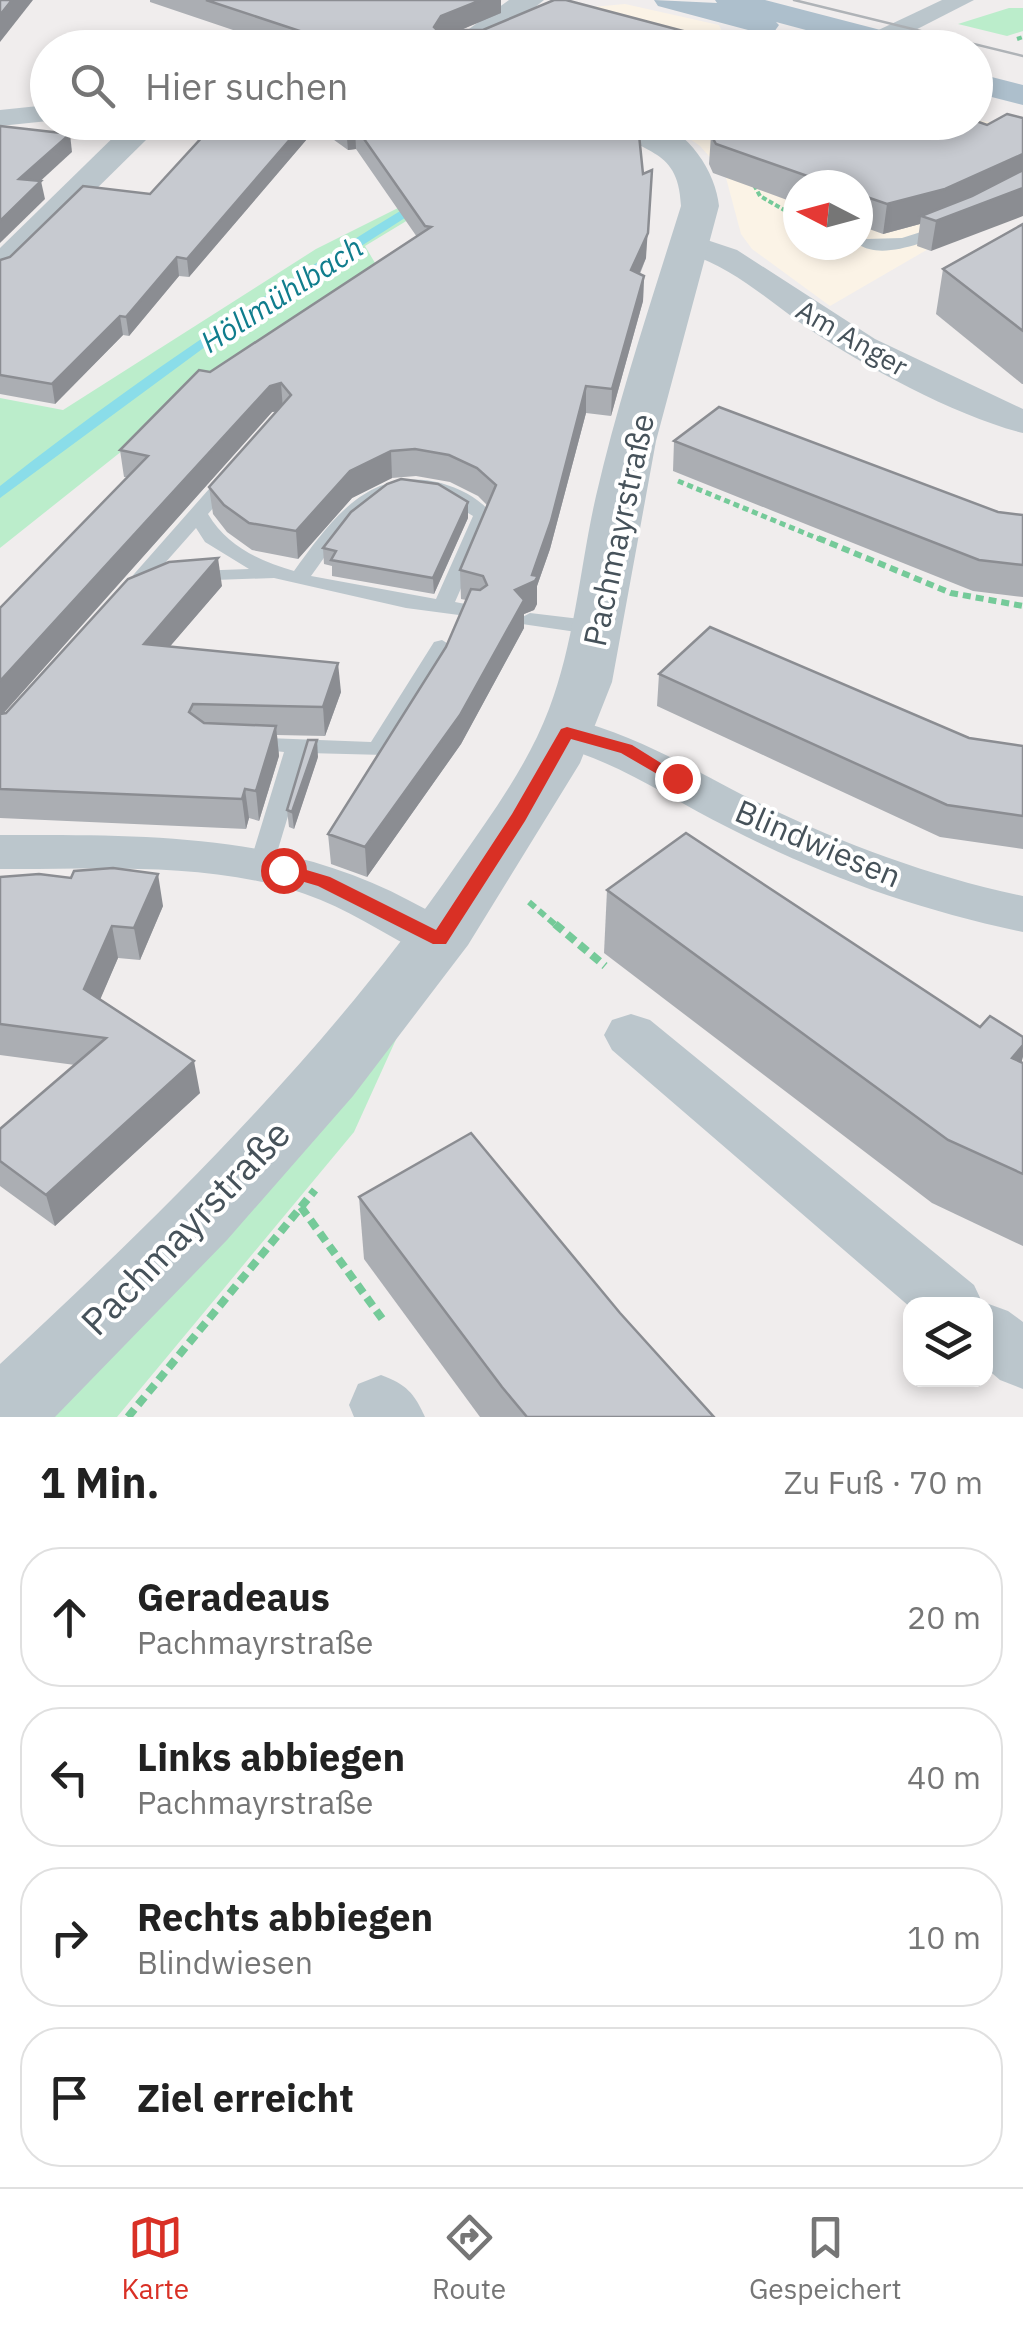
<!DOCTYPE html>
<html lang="de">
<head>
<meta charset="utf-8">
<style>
  :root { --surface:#fff; --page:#f6f6f6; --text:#222; --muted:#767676; --line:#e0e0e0; --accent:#d93025 }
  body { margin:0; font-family:"IBM Plex Sans",sans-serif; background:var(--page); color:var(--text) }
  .controls { position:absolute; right:30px; bottom:30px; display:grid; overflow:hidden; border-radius:20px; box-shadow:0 5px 15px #0003 }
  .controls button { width:90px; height:90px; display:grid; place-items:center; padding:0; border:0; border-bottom:2px solid var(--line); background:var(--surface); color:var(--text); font:50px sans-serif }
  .compass { position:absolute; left:783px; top:170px; width:90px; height:90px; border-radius:50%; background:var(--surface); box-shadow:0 5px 15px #0003; rotate:276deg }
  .stop { position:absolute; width:30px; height:30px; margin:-22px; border:8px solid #d93025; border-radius:50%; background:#fff }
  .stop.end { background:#d93025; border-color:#fff; box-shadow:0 2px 10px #0008 }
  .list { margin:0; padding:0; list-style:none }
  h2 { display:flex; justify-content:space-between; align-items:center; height:130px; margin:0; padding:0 40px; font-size:42px }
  h2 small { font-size:32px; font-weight:400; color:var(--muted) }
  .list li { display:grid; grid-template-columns:65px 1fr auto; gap:30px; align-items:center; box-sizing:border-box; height:140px; margin:0 20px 20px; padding:0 20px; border:2px solid var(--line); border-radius:40px }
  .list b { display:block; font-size:38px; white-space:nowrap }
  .list p { margin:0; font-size:32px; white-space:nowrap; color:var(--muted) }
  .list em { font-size:32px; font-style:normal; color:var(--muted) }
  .icon { flex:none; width:55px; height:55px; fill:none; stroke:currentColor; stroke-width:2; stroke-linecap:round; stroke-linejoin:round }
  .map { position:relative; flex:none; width:1023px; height:1417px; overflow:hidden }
  .search { position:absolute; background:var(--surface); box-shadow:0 5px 15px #0003; left:30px; right:30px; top:30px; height:110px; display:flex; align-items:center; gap:25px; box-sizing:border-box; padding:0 35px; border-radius:55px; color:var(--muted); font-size:38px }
  .sheet { height:770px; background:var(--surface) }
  nav { display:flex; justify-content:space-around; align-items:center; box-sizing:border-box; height:140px; border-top:2px solid var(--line); background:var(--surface); font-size:28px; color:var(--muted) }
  nav a { display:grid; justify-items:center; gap:5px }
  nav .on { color:var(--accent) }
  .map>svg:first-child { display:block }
  .commercial { fill:#fbf3e6; fill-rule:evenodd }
  .green { fill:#bbedcb }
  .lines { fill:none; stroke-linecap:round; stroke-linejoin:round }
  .stream { fill:#8adde9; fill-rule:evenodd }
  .path-far3 { stroke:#75ca99; stroke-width:4; stroke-dasharray:5 2.5; stroke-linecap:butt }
  .path-far2 { stroke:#75ca99; stroke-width:5; stroke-dasharray:6 4; stroke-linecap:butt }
  .path-far1 { stroke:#75ca99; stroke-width:6; stroke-dasharray:8 5; stroke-linecap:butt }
  .path { stroke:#75ca99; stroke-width:8; stroke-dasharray:10 6; stroke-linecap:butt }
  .service { fill:#bbc6cc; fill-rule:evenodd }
  .minor { fill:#bbc6cc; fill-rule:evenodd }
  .tertiary { fill:#bbc6cc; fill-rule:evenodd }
  .primary { fill:#adbfcc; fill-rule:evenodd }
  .tram { stroke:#afb3b7; stroke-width:2.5 }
  .wall { fill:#abaeb3 }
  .shaded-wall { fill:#8b8d92 }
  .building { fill:#c7cad0; stroke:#8b8d92; stroke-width:2.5 }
  .route { fill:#d93025 }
  .labels { text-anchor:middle; stroke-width:8; stroke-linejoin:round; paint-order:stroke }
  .far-street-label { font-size:28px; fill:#46525a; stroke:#fff }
  .far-water-label { font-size:30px; font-style:italic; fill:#107d8d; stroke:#fff }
  .street-label { font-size:32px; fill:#46525a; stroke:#fff }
  .near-street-label { font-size:38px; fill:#46525a; stroke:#fff }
</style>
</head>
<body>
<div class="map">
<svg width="1023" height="1417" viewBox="0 0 1023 1417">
  <rect width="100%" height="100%" fill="#f0eded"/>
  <g class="commercial">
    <polygon points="625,4 719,25 724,36 767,47 505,48 592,7"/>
    <path d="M1011,114L1023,118V194L830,306L752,249L741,234L725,174L700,146L667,123L976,120L996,123ZM798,185H858V245H798Z"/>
  </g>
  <g class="green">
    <polygon points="1009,8 1023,8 1023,31 1007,36 958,24"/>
    <polygon points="464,175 441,200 365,246 378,268 132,443 0,548 0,398 63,410 316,249"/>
    <polygon points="403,1024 354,1132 117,1417 43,1417"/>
  </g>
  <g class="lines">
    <g class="stream">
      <polygon points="731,38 740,40 729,48 716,48"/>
      <path d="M415,202L425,205L209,344L0,498V486C132,382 271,289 415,202Z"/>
    </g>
    <g class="path-far3">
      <polyline points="217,31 219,48"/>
      <polyline points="1017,39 1023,37"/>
      <polyline points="754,185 760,196 793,215"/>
    </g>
    <polyline class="path-far2" points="678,481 824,541"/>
    <g class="path-far1">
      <polyline points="818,538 951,593 1023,606"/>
      <polyline points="529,902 558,927"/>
    </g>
    <g class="path">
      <polyline points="555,924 605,966"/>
      <polyline points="301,1207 383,1320"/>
      <polyline points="128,1417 315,1190"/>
    </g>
    <g class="service">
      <path d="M946,224L954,229L952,232C926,241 882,261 858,244L866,239L902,238Z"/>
      <path d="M231,470L241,476L208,514C227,546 259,561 294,571C331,520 369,465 441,483C461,489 479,498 493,515L455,602L481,607L485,611L474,617L406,608L274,578L187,581L184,577L194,571L249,569L205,542L196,528L134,598H120L117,594L120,590L224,472ZM401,491L440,496L473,516L436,599L311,576C336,542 358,503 401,491Z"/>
      <polygon points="530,613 597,621 608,628 597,635 522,624 519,619"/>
      <polygon points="442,640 453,647 385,755 307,753 273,866 270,872 252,872 249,866 284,752 239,747 236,742 239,737 371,742 434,642"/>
    </g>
    <g class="minor">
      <polygon points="942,0 974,0 888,44 879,47 866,39 870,34"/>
      <polygon points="48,105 48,121 0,126 0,110"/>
      <polygon points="129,122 157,122 147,139 11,273 0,276 0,248"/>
      <path d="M689,234L737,250L875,339L1023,409V433C958,417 865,367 809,329C767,300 729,263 678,251L673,244L678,237Z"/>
      <path d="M567,718C642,736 695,772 763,805C846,845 932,877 1023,896V932C921,911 822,876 729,828C669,798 617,761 551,744L544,733L551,722Z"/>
      <path d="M0,835C141,835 282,832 410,901C430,912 453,920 465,940L457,953L439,959L421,953C383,933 346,908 305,894C209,861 99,870 0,869Z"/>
      <polygon points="631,1014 650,1020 974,1285 983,1304 986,1303 1008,1311 1023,1322 1023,1389 1000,1380 986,1368 986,1304 910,1307 612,1050 604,1035 612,1020"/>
      <path d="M381,1375C406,1384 414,1393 425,1417H354L349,1405L358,1384Z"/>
    </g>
    <g class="tertiary">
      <polygon points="509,0 544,0 491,43 469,43 464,36 469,29"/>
      <path d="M611,122C624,122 639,120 652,122C688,128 716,173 719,206L656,441L612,682L580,763L468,945L353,1096L227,1240L55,1417H0V1364C166,1210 328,1051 457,864C491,815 528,765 549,709C575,641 580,566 596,496C619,397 651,302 681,206C679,142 635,157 611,122Z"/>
    </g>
    <g class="primary">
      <polygon points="654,0 717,3 715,0 765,0 923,41 928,48 873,48 776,22 779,25 774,32 763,34 658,6"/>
      <polygon points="976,73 1023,85 1023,105 976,93"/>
    </g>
    <polyline class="tram" points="794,0 1023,56"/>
  </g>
  <g class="wall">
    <polygon points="150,0 501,0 501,13 460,30 686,48 286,48 150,2"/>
    <polygon points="309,122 634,122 646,258 640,274 644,276 643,301 611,416 586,413 550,549 537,586 537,604 534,610 524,614 524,628 461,744 367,877 331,864 328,834 446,647 466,600 461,599 460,570 487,505 478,496 450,482 416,476 392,478 352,498 298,559 252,550 227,532 213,514 209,487 276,412 272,412 3,714 222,586 170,646 341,692 325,736 277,735 279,756 259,821 249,818 246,829 0,818 0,608 127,477 124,477 120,450 210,372 417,237 356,149 348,150"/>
    <polygon points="976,122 931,251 917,246 920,224 883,234 858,225 858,185 798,185 798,204 713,173 709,164 711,135"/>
    <polygon points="307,139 189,277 179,276 129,336 123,335 55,404 0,394 0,260 10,257 150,194"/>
    <polygon points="1023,224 1023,384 1022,384 936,314 943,269"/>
    <polygon points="674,441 998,512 1023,515 1023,597 973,591 673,471"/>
    <polygon points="468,518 434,594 332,576 332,566 324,564 323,548"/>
    <polygon points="659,674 969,738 1023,746 1023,849 940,837 657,706"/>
    <polygon points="318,757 294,829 289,827 287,810"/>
    <polygon points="0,877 71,878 163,906 140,960 118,958 100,999 200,1093 55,1226 0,1186 0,1129 75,1065 0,1055"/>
    <polygon points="607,890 1023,1063 1023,1246 932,1203 604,953"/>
    <polygon points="359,1197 620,1313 714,1417 480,1417 364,1259"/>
  </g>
  <g class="shaded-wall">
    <polygon points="12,0 33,0 0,42 0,15"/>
    <polygon points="481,0 501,0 501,13 442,38 434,27 441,16"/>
    <polygon points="687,32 686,48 663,48"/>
    <polygon points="305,122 307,139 189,277 187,259"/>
    <polygon points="355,126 356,149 348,150 346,127"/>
    <polygon points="70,134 72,152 23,197 19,179"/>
    <polygon points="1023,154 1023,181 921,216 920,224 883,234 887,204"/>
    <polygon points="652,170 646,258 630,295 631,270"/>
    <polygon points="41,181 45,199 0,243 0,221"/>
    <polygon points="1023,188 1023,216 931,251 936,221"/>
    <polygon points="177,257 179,276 129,336 126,317"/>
    <polygon points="644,276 643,301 611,416 612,389"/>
    <polygon points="120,316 123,335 55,404 52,384"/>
    <polygon points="281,383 283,410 272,412 0,717 0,681 270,386"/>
    <polygon points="586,386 586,413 550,549 537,586 537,604 534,610 524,614 524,628 461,744 367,877 365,847 515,590 532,575"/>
    <polygon points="391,451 392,478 352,498 298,559 296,531 350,471"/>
    <polygon points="468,502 468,518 434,594 433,578"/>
    <polygon points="218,558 222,586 148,672 144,644"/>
    <polygon points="338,663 341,692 325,736 323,707"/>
    <polygon points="276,726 279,756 259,821 256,791"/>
    <polygon points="317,740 318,757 294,829 292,812"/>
    <polygon points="245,789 249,818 246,829 242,799"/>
    <polygon points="158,874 163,906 140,960 134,928"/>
    <polygon points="112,926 118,958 91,1021 84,989"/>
    <polygon points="1023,1045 1023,1057 1010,1103 1012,1058"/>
    <polygon points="194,1061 200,1093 55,1226 46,1195"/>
  </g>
  <g class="building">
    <polygon points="0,0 12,0 0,15"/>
    <polygon points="206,0 481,0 441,16 434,27 437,30 483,30 554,0 566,0 687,32 663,48 351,48"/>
    <polygon points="1007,114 1023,118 1023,154 945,189 887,204 858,194 858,185 833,185 716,144 711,135 736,122 923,123 976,122 976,121 987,125"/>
    <polygon points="297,122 305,122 187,259 177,257 126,317 120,316 52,384 0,375 0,260 10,257 83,186 150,194 206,133"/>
    <polygon points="340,122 634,122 638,125 643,174 652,170 648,233 631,270 644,276 612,389 586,386 551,521 532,575 538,576 535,581 515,590 524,600 460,715 365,847 328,834 446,647 471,589 480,590 487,585 483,576 460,570 496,485 477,468 449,455 415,449 391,451 350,471 296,531 249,523 224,505 209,487 291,395 281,383 270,386 0,681 0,608 148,456 120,450 199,370 210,372 431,227 425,226 355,126 346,127"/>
    <polygon points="0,126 70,134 19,179 41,181 0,221"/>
    <polygon points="1023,170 1023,188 936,221 921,216 972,196"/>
    <polygon points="1023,224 1023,331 943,269"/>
    <polygon points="719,407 998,512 1023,515 1023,565 979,560 674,441"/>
    <polygon points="401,479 438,484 468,502 433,578 331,560 336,551 323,548 351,512 387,484"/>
    <polygon points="218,558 144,644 338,663 323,707 193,704 189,712 204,723 276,726 256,791 245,789 242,799 0,789 0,714 6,713 128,579 169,562"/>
    <polygon points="710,627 969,738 1023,746 1023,816 947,805 659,674"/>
    <polygon points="308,740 317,740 292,812 287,810"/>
    <polygon points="686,833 980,1027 990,1016 1023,1037 1023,1045 1012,1058 1023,1063 1023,1174 948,1140 607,890"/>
    <polygon points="113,868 158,874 134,928 112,926 84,989 194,1061 46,1195 0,1161 0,1129 106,1038 0,1024 0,877 39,874 71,878 74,871"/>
    <polygon points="471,1133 620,1313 714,1417 527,1417 502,1387 359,1197"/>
  </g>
  <polygon class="route" points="567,727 632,745 685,778 677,783 671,782 621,753 571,739 525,821 446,944 433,944 318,886 277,874 274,870 283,863 330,877 436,930 512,814 561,729"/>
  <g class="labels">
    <g class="far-street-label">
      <text transform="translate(852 338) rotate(30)" y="10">Am Anger</text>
    </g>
    <g class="far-water-label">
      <text transform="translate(282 295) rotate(-33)" y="10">Höllmühlbach</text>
    </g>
    <g class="street-label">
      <text transform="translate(619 530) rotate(-78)" y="11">Pachmayrstraße</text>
      <text transform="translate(818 844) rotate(23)" y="11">Blindwiesen</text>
    </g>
    <g class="near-street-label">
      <text transform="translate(186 1228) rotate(-46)" y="13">Pachmayrstraße</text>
    </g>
  </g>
</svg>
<div class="controls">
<button><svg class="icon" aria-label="layers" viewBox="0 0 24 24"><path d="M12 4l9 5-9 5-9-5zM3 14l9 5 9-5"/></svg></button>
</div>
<svg class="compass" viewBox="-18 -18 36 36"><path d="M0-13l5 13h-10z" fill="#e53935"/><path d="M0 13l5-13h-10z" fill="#767676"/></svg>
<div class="stop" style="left:283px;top:870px"></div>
<div class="stop end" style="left:677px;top:778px"></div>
<div class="search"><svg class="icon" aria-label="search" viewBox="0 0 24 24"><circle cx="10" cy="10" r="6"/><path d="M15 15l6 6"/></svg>Hier suchen</div>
</div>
<section class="sheet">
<h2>1 Min.<small>Zu Fuß · 70 m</small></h2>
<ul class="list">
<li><svg class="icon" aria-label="ahead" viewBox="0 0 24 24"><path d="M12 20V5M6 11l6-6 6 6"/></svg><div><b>Geradeaus</b><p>Pachmayrstraße</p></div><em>20 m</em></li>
<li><svg class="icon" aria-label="left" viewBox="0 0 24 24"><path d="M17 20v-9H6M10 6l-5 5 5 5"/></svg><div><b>Links abbiegen</b><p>Pachmayrstraße</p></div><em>40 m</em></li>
<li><svg class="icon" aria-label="right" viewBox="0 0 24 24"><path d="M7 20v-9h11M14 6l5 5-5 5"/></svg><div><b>Rechts abbiegen</b><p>Blindwiesen</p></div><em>10 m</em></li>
<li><svg class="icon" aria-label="arrive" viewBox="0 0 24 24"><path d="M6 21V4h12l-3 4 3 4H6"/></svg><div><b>Ziel erreicht</b></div></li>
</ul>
</section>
<nav>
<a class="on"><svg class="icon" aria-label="map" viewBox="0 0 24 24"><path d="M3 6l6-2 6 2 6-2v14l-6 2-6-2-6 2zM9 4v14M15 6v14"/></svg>Karte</a>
<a><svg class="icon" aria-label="directions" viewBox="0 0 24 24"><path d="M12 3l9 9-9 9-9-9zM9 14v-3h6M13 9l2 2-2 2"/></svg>Route</a>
<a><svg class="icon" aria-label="saved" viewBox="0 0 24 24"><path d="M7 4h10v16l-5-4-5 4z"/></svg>Gespeichert</a>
</nav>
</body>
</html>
